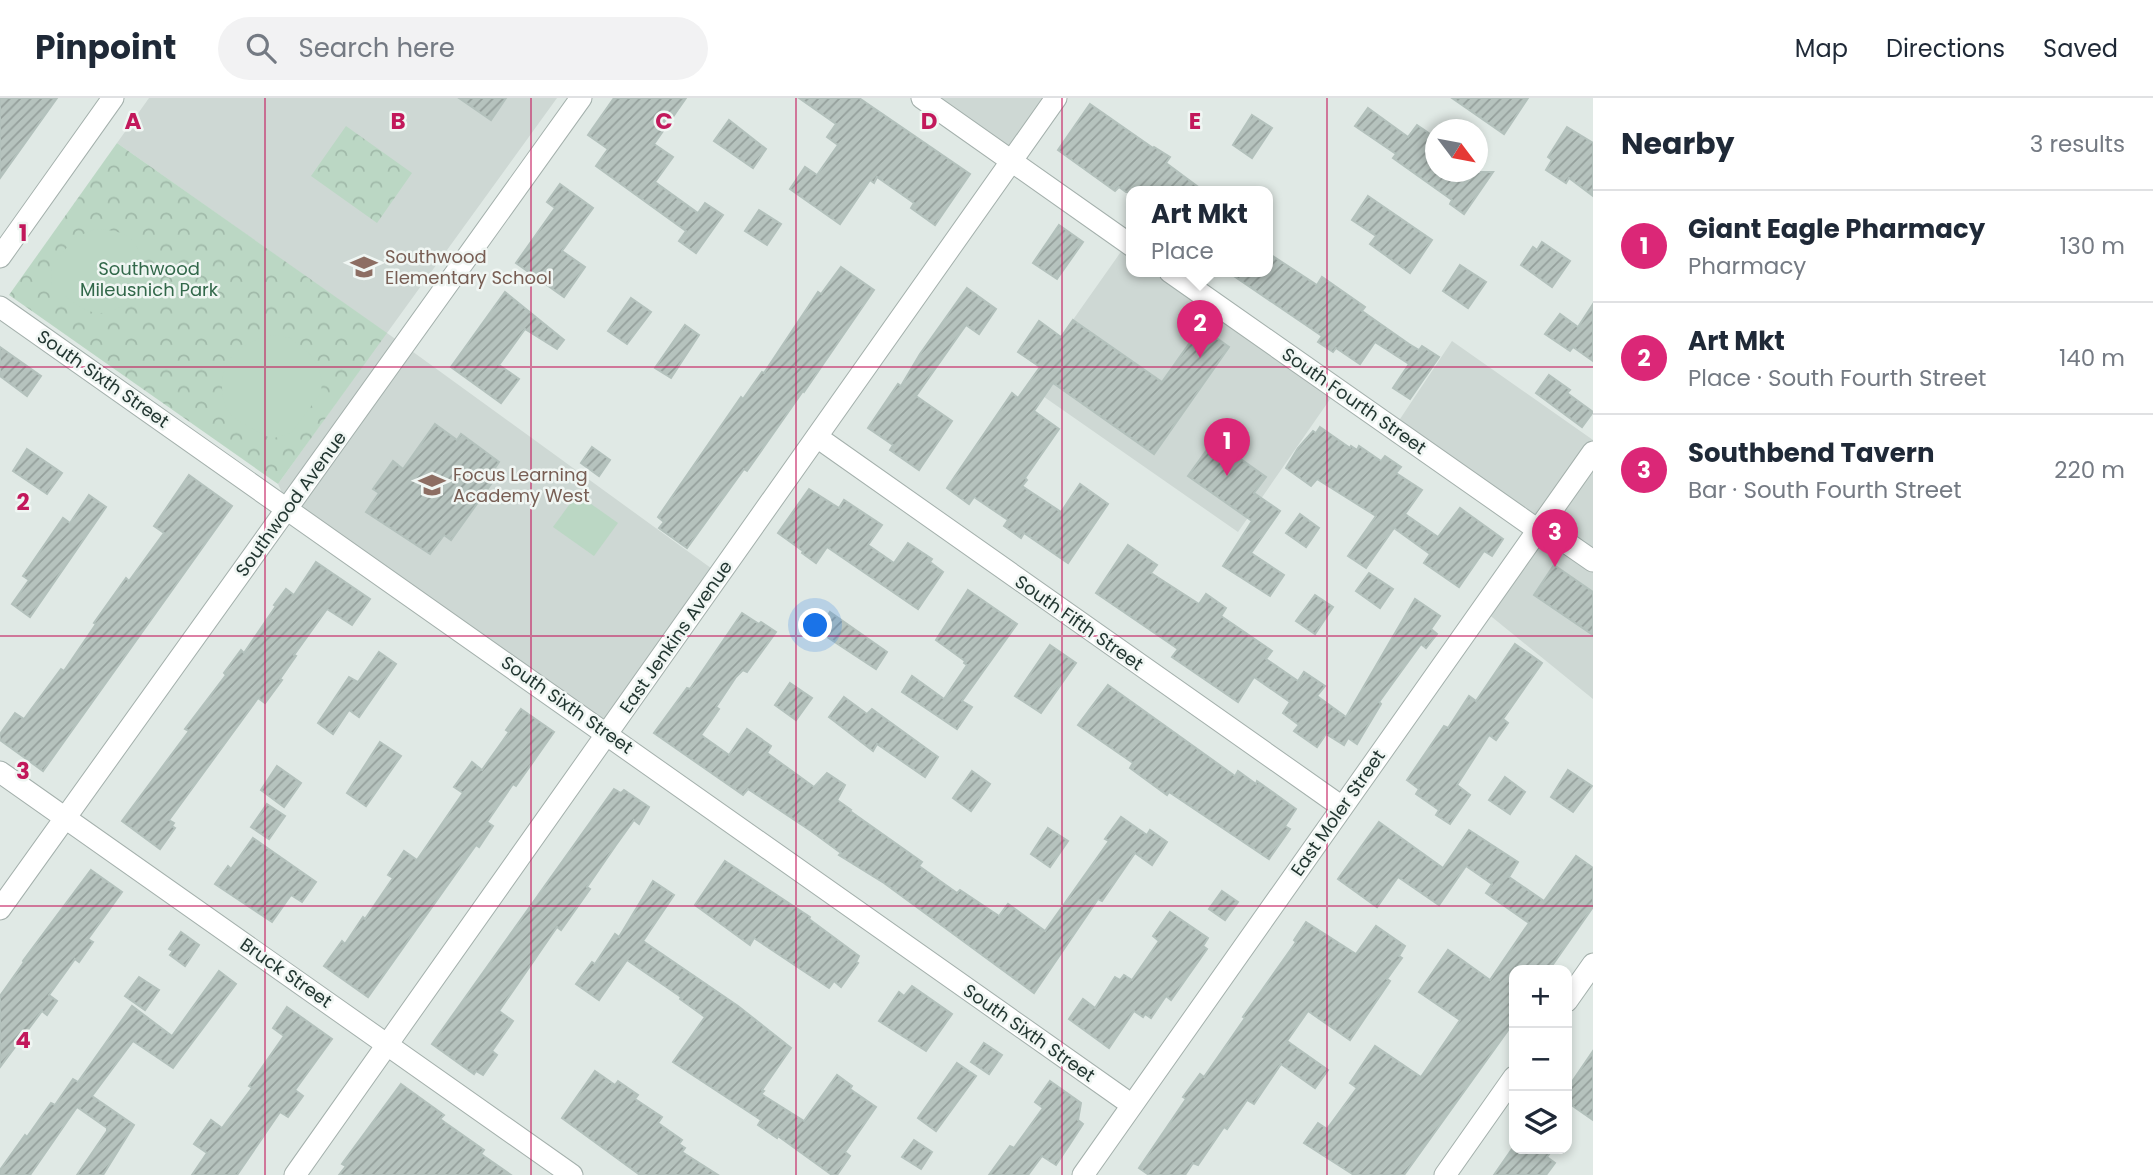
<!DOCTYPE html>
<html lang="en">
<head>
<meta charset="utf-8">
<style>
  :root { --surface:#fff; --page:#f2f2f3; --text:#1f2937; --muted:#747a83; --line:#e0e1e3; --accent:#db2777 }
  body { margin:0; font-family:Poppins,sans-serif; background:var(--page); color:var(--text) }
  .controls { position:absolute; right:21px; bottom:21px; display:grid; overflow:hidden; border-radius:14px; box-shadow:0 4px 10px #0003 }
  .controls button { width:63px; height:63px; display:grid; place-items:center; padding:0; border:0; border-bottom:2px solid var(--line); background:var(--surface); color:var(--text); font:35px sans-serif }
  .compass { position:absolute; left:1425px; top:21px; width:63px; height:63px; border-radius:50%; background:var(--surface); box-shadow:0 4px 10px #0003; rotate:122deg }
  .you { position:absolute; left:816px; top:528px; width:24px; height:24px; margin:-18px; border:5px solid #fff; border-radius:50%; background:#1a73e8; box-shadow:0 0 0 10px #1a73e833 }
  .badge { display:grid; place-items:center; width:46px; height:46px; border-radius:50%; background:var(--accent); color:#fff; font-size:23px; font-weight:700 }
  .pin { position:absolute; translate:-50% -58px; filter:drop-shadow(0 2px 4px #0008) }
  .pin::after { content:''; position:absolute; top:37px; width:24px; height:21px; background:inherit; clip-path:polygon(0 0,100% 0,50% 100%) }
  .popup { position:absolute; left:1126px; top:88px; width:147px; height:91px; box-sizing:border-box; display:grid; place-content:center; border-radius:14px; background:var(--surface); filter:drop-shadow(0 2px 5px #0005); font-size:23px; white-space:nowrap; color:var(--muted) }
  .popup b { font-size:26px; color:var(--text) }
  .popup::after { content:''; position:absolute; left:50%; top:100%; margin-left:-14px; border:14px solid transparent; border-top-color:var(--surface) }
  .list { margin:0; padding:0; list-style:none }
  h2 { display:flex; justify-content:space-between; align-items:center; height:91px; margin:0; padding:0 28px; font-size:30px }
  h2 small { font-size:23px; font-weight:400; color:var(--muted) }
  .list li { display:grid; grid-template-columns:46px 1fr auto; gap:21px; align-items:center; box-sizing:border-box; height:112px; padding:0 28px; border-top:2px solid var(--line) }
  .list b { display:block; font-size:26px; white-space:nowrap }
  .list p { margin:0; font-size:23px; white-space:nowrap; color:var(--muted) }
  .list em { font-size:23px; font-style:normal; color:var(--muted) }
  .icon { flex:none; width:38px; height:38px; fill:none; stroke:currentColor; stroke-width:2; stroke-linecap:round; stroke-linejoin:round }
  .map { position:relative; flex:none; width:1593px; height:1077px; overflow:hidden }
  header { display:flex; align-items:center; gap:42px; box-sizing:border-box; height:98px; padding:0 35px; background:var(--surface); border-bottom:2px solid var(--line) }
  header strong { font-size:33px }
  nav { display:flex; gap:38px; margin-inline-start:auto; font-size:24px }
  .search { width:490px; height:63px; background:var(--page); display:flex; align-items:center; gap:18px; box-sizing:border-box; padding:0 24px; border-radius:38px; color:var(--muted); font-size:26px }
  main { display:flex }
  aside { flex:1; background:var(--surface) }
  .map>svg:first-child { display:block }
  .built { fill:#ced8d4 }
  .park { fill:url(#park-crowns) }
  .garden { fill:#bbd7c4 }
  .building { fill:url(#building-hatch); stroke:#b3c1bc; stroke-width:2 }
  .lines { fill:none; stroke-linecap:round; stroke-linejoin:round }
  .minor-casing { stroke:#a4b0ac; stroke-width:23 }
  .minor { stroke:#fff; stroke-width:21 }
  .grid { fill:none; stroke:#c2185b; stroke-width:2; stroke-opacity:0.55 }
  .labels { text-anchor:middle; stroke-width:5; stroke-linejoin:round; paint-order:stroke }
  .education-label { font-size:18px; fill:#785e54; stroke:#f0f6f3; text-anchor:start }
  .park-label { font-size:18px; fill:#32684a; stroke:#f0f6f3 }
  .street-label { font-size:18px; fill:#233732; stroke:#f0f6f3 }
  .grid-label { font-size:23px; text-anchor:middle; font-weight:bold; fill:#c2185b; stroke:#f0f6f3; stroke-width:5; stroke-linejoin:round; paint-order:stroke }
</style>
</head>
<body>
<header>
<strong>Pinpoint</strong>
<div class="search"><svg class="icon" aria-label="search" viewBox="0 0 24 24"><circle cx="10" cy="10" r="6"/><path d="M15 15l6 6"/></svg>Search here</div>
<nav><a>Map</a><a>Directions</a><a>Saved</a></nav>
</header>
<main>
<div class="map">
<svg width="1593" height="1077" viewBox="0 0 1593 1077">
  <defs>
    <pattern id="park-crowns" width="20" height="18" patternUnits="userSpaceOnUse" patternTransform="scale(1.75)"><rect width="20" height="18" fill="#bbd7c4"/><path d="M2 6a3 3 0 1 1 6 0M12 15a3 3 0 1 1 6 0" fill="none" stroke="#a0b9a9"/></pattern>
    <pattern id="building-hatch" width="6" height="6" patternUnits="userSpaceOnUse" patternTransform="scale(1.75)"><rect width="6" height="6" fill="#b6c3be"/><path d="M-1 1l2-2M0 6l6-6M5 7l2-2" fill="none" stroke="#949f9b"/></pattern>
  </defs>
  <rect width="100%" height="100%" fill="#e0e9e5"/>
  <g class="built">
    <polygon points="149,0 557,0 387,235 726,481 614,636 290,412 278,386 386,235 117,45"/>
    <polygon points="931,0 1058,0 1016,57"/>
    <polygon points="1125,148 1132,153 1132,174 1163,174 1335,294 1238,434 1027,287"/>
    <polygon points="1452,243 1593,342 1593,601 1487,515 1543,435 1394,330"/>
  </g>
  <g class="park">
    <polygon points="346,28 412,75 377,125 311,78"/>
    <polygon points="117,45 387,235 278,386 9,197"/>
  </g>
  <g class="garden">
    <path d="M95,131C107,132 121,132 131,141C159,168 130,223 92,214C77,210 64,196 52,187L51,170L74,140Z"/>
    <path d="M273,237L290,240L308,254L318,267L322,283L321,295L291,335L271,341C259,333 237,325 229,314C217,296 221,266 237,253C248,244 260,240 273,237Z"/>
    <polygon points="577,396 618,425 594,458 553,429"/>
  </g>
  <g class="building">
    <polygon points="0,0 57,0 0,80"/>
    <polygon points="459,0 506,0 491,22"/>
    <polygon points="614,0 686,0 654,46 673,59 655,84 698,115 705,105 723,117 696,155 679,143 686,133 596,68 608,51 588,37"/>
    <polygon points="799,0 859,0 970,76 935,127 911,110 914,105 877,79 874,85 870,82 840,126 790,91 805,69 817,77 838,47 827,39 836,26"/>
    <polygon points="1452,0 1528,0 1504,36"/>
    <polygon points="1090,6 1153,50 1154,49 1170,59 1166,65 1205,94 1126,94 1119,89 1115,93 1058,52"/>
    <polygon points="1368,10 1408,39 1417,27 1433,38 1429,44 1436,48 1436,74 1493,74 1464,116 1450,106 1452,102 1393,60 1396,56 1355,28"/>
    <polygon points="1252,17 1272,30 1252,60 1233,47"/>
    <polygon points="729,22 766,51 753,70 714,43"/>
    <polygon points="1567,29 1593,45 1593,98 1569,80 1566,85 1546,72 1552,62 1548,59"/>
    <polygon points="560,86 593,110 562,153 585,169 564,199 516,165 555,110 547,104"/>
    <polygon points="1368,98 1432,142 1410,175 1370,146 1376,138 1352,122"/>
    <polygon points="759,112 781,126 767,147 745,133"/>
    <polygon points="1059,127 1083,144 1057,181 1033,165"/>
    <polygon points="1542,144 1570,163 1552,189 1521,167 1533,149 1537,152"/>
    <polygon points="1268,155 1317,187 1322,179 1365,209 1362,213 1409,246 1419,252 1422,248 1439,259 1410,301 1393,290 1409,266 1375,244 1360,266 1336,250 1333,254 1318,244 1322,238 1228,174 1268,174"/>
    <polygon points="1460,167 1486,184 1468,210 1443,193"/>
    <polygon points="841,169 874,192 804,294 803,293 747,373 744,371 687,450 659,430 664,424 658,419 741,299 743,301 762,274 764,275 818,194 821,196"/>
    <polygon points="967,190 996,211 979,236 966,227 916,298 952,323 919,372 890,352 893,347 868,330 898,286 901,288 920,256"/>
    <polygon points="505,194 564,242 557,251 525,231 499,267 519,281 501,305 451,269"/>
    <polygon points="631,200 651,214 627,246 608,233"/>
    <polygon points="1593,206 1593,263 1573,249 1570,253 1545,236 1560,216 1578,229"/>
    <polygon points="1073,222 1162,284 1201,229 1229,249 1154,356 1053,285 1034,313 1059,331 1025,380 1027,382 1022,388 1061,414 1080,386 1108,406 1068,465 1024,435 1021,440 1004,428 1008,422 974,399 969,406 947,390 1012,295 1018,300 1040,269 1018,254 1039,223 1061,239"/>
    <polygon points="685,227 699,237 671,280 655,270"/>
    <polygon points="0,249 41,278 27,298 0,278"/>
    <polygon points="1549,277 1570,292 1567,295 1593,314 1582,329 1536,295"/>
    <polygon points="435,326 457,342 461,336 499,364 491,376 496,379 451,442 444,437 430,456 366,414 379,395 373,391 393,363 403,371"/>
    <polygon points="1320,329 1350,350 1351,348 1357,352 1359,348 1381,363 1385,358 1401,369 1396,375 1422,392 1405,416 1438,439 1460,410 1503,441 1492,458 1484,453 1459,489 1424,465 1430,456 1394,430 1366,470 1348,458 1376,418 1317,381 1311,388 1286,370 1298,350 1313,333 1316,335"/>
    <polygon points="1214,342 1266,379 1254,395 1280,413 1251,455 1284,477 1270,498 1223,468 1252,423 1188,378"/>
    <polygon points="592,349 610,362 599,378 581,365"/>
    <polygon points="27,351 62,375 47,396 13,373"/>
    <polygon points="189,377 232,408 43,673 0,642 0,636 15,615 24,621 61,571 64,573 96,526 94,525 126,480 129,483 164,435 154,428"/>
    <polygon points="809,391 839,410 844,402 882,427 868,447 894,465 908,445 932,461 930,464 943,474 918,511 827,449 816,465 802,455 803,453 778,435"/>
    <polygon points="89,397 106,409 30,519 12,506 29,482 23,478 63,420 70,425"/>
    <polygon points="1300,416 1319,430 1306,449 1286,435"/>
    <polygon points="1128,447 1157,467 1151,475 1199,506 1206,496 1226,510 1221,518 1272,553 1266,561 1298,583 1304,574 1325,588 1317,598 1346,619 1415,501 1440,518 1431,531 1437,536 1426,550 1421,546 1379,604 1381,606 1357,646 1348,640 1344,647 1326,636 1317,649 1294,633 1299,627 1283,615 1290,604 1254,579 1238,604 1172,559 1178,551 1096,495"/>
    <polygon points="316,464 370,501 352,527 327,511 294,557 296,558 280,581 282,582 265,605 258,600 169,722 174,725 172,728 175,730 160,751 122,723 189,633 185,631 226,577 224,575 241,552 244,555 276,508 274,507 286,491 294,497"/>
    <polygon points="1554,467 1593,494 1593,537 1534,497"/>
    <polygon points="1369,475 1393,491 1380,510 1356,493"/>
    <polygon points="968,492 1017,526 962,603 972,609 957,631 902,594 912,578 944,601 967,567 964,565 965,563 936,542"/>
    <polygon points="1315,497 1333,509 1315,536 1296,523"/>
    <polygon points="830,514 887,554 876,571 818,533"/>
    <polygon points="742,515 759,526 761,524 776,534 747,574 743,572 736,579 716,609 719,611 701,637 729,657 747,631 771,648 767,655 814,689 827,675 845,687 837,702 851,712 850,713 922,764 919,768 957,795 960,792 999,818 1008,806 1045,833 1109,743 1105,741 1121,719 1147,737 1150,732 1167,744 1152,767 1135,755 1102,803 1098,801 1034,895 884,785 839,757 841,755 811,733 748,691 743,697 654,635 687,590 690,591"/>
    <polygon points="1515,546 1542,565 1503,621 1508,625 1496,642 1489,637 1457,687 1470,697 1450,726 1436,717 1439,712 1416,696 1419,691 1407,682 1444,628 1448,630 1469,598 1476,603"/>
    <polygon points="1050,547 1076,565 1041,615 1015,598"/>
    <polygon points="379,554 396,566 359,619 349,612 333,636 318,625 349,579 358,584"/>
    <polygon points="790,585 812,600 796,622 775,607"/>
    <polygon points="1108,587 1235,678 1238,673 1256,686 1257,683 1296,711 1285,728 1290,731 1269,761 1169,694 1167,697 1130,670 1133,665 1078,627"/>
    <polygon points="844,599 867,616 872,611 938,659 925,679 877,646 873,653 829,619"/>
    <polygon points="521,611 554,634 516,688 513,686 487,724 493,728 479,749 476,747 368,899 324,868 342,843 345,846 363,819 365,821 393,780 388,777 404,753 417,762 463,695 454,689 472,664 482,672 509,634 506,632"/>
    <polygon points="380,644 401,658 366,708 347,695"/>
    <polygon points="277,668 301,685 284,709 261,692"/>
    <polygon points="1568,672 1592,688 1573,714 1551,699"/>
    <polygon points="972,673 990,686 971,713 953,700"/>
    <polygon points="1505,679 1525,694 1510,716 1489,702"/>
    <polygon points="614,691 621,695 624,692 649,709 639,726 634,722 616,747 587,789 590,791 561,832 557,829 499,913 513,923 492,953 497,957 483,977 476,973 474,976 432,946"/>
    <polygon points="267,706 285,718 269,741 251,729"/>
    <polygon points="1379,724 1443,770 1469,732 1518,764 1509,779 1544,803 1576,758 1593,770 1593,809 1549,872 1514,872 1514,924 1404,1077 1354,1077 1304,1045 1318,1025 1327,1031 1357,990 1350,985 1375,948 1421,979 1460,922 1419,894 1448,852 1490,882 1529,825 1486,795 1492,786 1466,768 1439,807 1398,779 1377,809 1338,781"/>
    <polygon points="1048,730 1068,743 1050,769 1031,756"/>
    <polygon points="253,740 316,784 302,804 291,797 272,824 215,786 228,768 231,771"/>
    <polygon points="725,763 810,819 809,821 859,858 856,864 858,865 841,889 834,883 829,890 754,840 750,847 695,807"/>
    <polygon points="91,772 122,794 88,841 93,844 79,864 75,861 49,897 57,903 47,917 42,913 0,969 0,898 24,864 23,863"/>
    <polygon points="653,783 674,797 643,843 738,908 791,950 762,992 764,993 761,996 804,1023 837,977 852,988 850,991 876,1009 845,1054 850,1058 837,1077 832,1077 778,1038 777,1040 758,1027 761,1022 673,964 705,919 680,901 681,899 627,862 599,902 576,886 592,864 595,866 615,836 619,839"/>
    <polygon points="1222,793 1238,804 1225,822 1209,811"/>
    <polygon points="1170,814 1208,840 1203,848 1207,851 1171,902 1166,898 1151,920 1145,916 1143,919 1134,913 1109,950 1069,921 1083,901 1095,910 1115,879 1120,882 1124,877 1132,882 1159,843 1153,838"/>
    <polygon points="1306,824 1356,856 1376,828 1405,848 1399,858 1402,860 1387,881 1390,883 1350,942 1308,913 1287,943 1328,972 1315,990 1281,966 1254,1006 1247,1002 1227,1031 1224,1029 1198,1067 1193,1065 1185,1077 1149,1077 1139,1070 1186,1001 1183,999 1200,976 1204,979 1245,920 1243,919 1296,844 1294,842"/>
    <polygon points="181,834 199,847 185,868 170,857 173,853 169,851"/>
    <polygon points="219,873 236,886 173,970 133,943 92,998 134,1027 103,1077 77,1077 107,1033 107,1030 77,1009 30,1077 0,1077 0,1072 25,1037 27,1039 51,1005 55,1007 73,981 78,984 132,908 172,938"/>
    <polygon points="139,879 159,892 145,912 125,898"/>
    <polygon points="912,888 952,916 926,953 879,923 899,894 904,898"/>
    <polygon points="287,909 332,941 295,992 303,998 288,1019 280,1014 237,1077 192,1077 207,1055 194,1046 211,1022 222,1030 252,990 249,988 284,938 273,930"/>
    <polygon points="984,945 1002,957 989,976 971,964"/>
    <polygon points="1593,953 1593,1022 1567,1004 1567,991"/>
    <polygon points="957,965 976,978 936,1033 918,1020"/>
    <polygon points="595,973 615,987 618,983 638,997 635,1001 662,1019 658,1025 682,1042 679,1046 685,1050 682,1054 718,1077 640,1077 562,1020"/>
    <polygon points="1050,983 1081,1005 1078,1022 1083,1026 1070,1046 1056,1067 1042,1058 1028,1077 989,1077 1010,1048 1014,1050 1043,1010 1035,1004"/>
    <polygon points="401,986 444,1017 440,1021 484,1052 481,1056 511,1077 339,1077 346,1068 342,1066"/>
    <polygon points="914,1042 932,1054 921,1071 902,1059"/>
    <polygon points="1512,1051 1553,1051 1547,1059 1555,1065 1546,1077 1494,1077"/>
  </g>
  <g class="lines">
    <g class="minor-casing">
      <g id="minor">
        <polyline points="922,0 1132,148"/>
        <polyline points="0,159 113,0"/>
        <polyline points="1170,174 1538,432"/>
        <polyline points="0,209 1132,1007"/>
        <polyline points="817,339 1342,709"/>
        <polyline points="1541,427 1593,463"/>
        <polyline points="0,674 572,1077"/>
        <polyline points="0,811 581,0"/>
        <polyline points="1567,903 1593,866"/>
        <polyline points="295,1077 1056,0"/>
        <polyline points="1083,1077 1593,354"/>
        <polyline points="1445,1077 1514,979"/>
      </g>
    </g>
    <use href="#minor" class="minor"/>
  </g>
  <path class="grid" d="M265,0V1077M531,0V1077M796,0V1077M1062,0V1077M1327,0V1077M0,269H1593M0,538H1593M0,808H1593"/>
  <defs>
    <g id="school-bare" transform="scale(2.1)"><path d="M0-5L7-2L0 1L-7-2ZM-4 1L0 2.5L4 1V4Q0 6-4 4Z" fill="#8d6e63" stroke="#f0f6f3" stroke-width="2.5" paint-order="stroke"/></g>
  </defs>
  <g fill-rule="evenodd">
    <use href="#school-bare" x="364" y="169"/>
    <use href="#school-bare" x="432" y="387"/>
  </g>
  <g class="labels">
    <g class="education-label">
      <text x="385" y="165">Southwood<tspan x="385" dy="21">Elementary School</tspan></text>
      <text x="453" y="383">Focus Learning<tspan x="453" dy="21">Academy West</tspan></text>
    </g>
    <g class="park-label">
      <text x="149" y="177">Southwood<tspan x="149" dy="21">Mileusnich Park</tspan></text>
    </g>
    <g class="street-label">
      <text transform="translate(103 281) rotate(35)" y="6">South Sixth Street</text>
      <text transform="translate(1354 303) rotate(35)" y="6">South Fourth Street</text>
      <text transform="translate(291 406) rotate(-54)" y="6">Southwood Avenue</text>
      <text transform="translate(1079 525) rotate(35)" y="6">South Fifth Street</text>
      <text transform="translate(676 539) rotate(-55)" y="6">East Jenkins Avenue</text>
      <text transform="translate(567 607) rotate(35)" y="6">South Sixth Street</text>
      <text transform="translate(1338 715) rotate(-55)" y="6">East Moler Street</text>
      <text transform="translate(286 875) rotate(35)" y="6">Bruck Street</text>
      <text transform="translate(1029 935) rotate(35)" y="6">South Sixth Street</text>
    </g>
  </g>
  <g class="grid-label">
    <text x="133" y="31">A</text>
    <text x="398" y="31">B</text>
    <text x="664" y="31">C</text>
    <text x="929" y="31">D</text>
    <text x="1195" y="31">E</text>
    <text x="23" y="143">1</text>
    <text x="23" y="412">2</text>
    <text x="23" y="681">3</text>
    <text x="23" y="950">4</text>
  </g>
</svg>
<div class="controls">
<button>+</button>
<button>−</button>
<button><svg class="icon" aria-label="layers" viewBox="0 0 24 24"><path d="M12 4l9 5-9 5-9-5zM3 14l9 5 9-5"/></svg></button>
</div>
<svg class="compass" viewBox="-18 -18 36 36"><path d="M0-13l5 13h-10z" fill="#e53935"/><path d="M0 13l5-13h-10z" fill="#747a83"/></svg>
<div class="you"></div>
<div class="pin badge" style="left:1227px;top:378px">1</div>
<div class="pin badge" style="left:1200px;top:260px">2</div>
<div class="popup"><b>Art Mkt</b>Place</div>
<div class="pin badge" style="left:1555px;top:469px">3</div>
</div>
<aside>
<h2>Nearby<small>3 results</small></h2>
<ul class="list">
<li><span class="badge">1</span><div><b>Giant Eagle Pharmacy</b><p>Pharmacy</p></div><em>130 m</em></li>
<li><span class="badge">2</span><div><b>Art Mkt</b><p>Place · South Fourth Street</p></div><em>140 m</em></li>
<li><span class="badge">3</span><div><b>Southbend Tavern</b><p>Bar · South Fourth Street</p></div><em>220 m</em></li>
</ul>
</aside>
</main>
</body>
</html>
